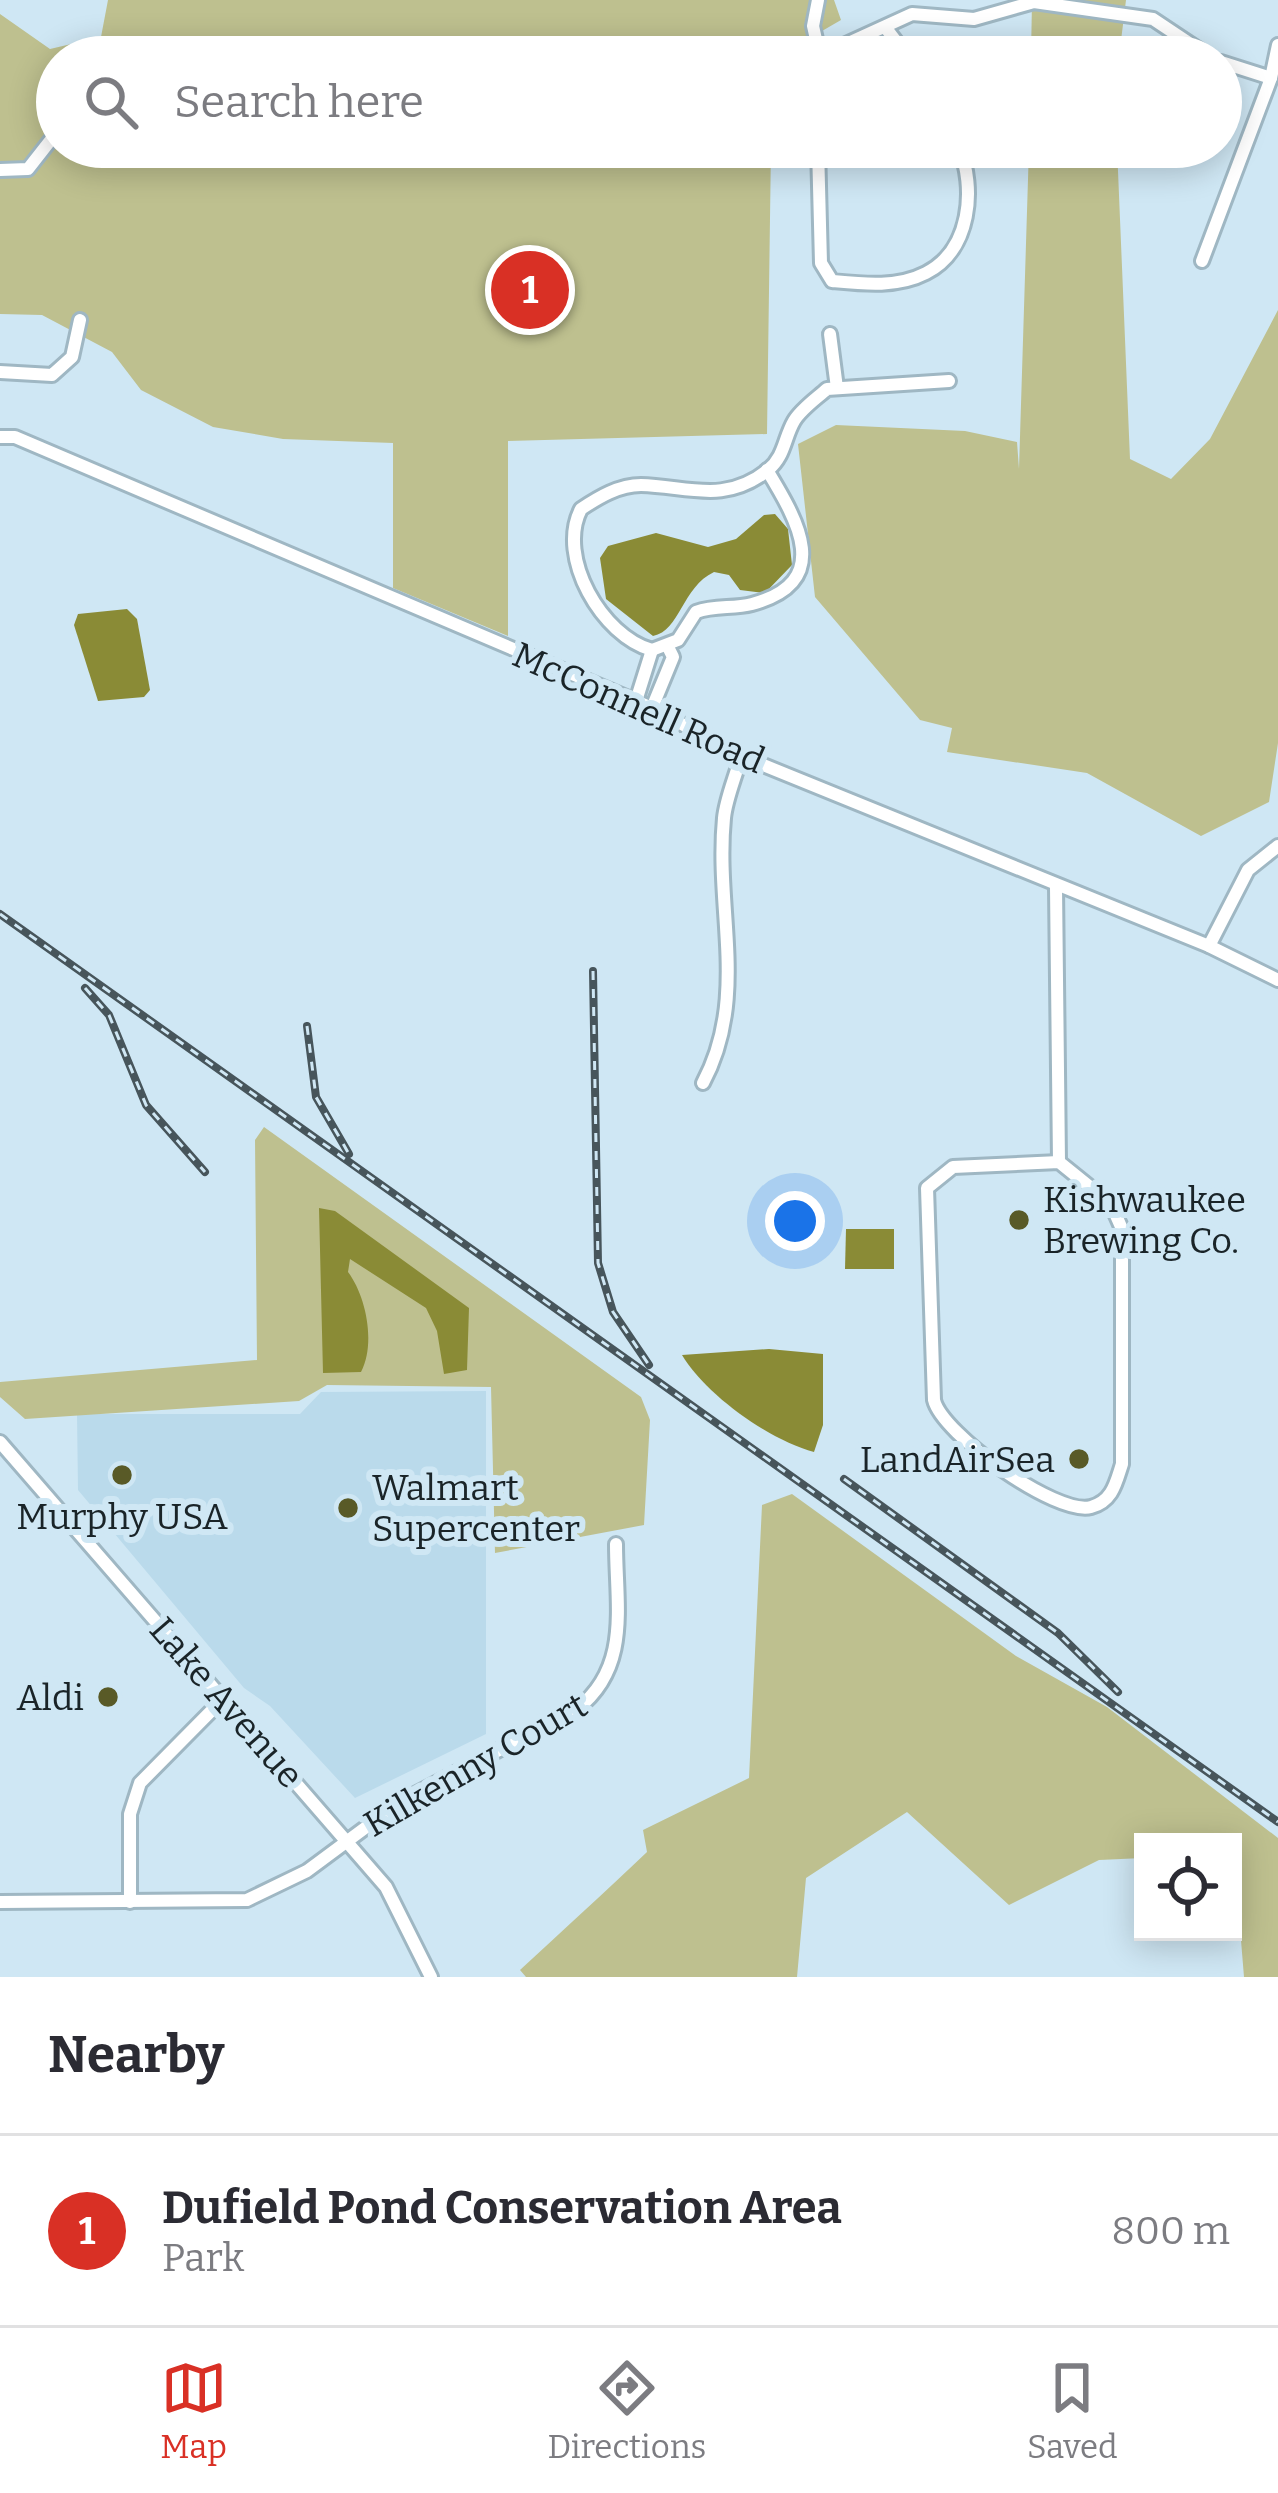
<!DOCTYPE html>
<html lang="en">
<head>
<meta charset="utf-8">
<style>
  :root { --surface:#fff; --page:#f7f7f7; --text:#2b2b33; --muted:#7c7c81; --line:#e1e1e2; --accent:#d93025 }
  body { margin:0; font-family:Bitter,serif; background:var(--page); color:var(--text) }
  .controls { position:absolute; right:36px; bottom:36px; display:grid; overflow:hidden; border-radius:0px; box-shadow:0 6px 30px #0003 }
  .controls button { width:108px; height:108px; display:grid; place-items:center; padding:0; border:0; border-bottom:3px solid var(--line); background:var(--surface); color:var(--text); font:60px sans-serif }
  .you { position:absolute; left:795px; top:1221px; width:42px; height:42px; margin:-30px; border:9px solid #fff; border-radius:50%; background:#1a73e8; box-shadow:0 0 0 18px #1a73e833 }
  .badge { display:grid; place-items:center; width:78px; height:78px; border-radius:50%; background:var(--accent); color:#fff; font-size:39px; font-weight:700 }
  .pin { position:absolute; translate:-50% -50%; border:6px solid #fff; box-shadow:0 3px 12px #0006 }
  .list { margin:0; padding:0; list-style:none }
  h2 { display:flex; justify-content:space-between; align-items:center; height:156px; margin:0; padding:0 48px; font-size:51px }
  h2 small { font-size:39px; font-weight:400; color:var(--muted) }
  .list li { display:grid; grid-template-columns:78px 1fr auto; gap:36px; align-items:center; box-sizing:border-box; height:192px; padding:0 48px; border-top:3px solid var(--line) }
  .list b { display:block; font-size:45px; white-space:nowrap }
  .list p { margin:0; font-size:39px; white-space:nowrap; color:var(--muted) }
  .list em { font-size:39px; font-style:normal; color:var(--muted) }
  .icon { flex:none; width:66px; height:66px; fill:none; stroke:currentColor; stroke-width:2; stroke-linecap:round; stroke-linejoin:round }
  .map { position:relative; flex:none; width:1278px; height:1977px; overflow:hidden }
  .search { position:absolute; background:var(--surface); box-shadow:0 6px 30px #0003; left:36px; right:36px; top:36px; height:132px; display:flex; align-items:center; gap:30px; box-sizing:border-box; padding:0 42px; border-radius:66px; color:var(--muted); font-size:45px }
  .sheet { height:348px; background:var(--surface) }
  nav { display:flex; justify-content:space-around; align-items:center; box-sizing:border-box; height:168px; border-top:3px solid var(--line); background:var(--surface); font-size:33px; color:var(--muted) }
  nav a { display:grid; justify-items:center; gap:6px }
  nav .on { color:var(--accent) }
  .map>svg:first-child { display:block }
  .built { fill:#badaeb }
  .green { fill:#bec08f }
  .water { fill:#8a8b36 }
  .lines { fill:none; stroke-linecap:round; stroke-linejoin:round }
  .minor-casing { stroke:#9fb7c3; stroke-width:18 }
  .minor { stroke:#fff; stroke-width:12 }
  .rail-casing { stroke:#47555b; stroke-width:8 }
  .rail { stroke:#cfe7f4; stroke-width:3; stroke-dasharray:9; stroke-linecap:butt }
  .poi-dot { fill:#595a27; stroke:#cfe7f4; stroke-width:4.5 }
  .labels { text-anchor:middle; stroke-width:12; stroke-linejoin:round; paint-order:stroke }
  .street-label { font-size:36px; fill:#1a2428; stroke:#cfe7f4 }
  .poi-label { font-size:36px; fill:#1a2428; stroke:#cfe7f4; text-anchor:start }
</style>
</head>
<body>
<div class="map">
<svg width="1278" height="1977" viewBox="0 0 1278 1977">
  <rect width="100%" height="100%" fill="#cfe7f4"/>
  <polygon class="built" points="486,1391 486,1734 355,1798 270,1706 244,1688 78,1490 77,1414 300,1414 321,1392"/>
  <g class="green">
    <polygon points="108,0 834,0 841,20 803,42 773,45 772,57 57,57 57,147 771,147 767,434 508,441 508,636 393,588 393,443 283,439 213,427 141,390 112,352 42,315 0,314 0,14 50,49 101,37"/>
    <polygon points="1032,0 1126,0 1119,57 1031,57"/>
    <polygon points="1029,147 1117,147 1130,459 1171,479 1210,439 1278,310 1278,743 1269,802 1201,836 1087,773 947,752 952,728 920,720 815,597 798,444 836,425 965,431 1017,442 1019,469"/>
    <polygon points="264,1127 641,1397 650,1420 644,1525 495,1553 491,1387 327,1385 299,1401 25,1419 0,1397 0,1382 257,1360 255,1140"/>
    <path d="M792,1494L1016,1656L1107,1707L1278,1838V1977H1244L1233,1842H1143V1858L1099,1860L1009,1905L907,1812L806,1878L797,1977H526L520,1970C561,1932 605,1892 647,1852L643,1830L749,1778L762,1505Z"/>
  </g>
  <g class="water">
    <path d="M775,514L788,529L792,565L765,593L740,590L729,575L714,572C682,587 680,631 653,636L606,599L600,558L608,546L656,533L708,547L736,539L764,515Z"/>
    <polygon points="127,609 137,619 150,690 144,697 98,701 74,625 78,614"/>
    <path d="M319,1208L335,1211L469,1308L467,1370L444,1374L437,1331L426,1308L350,1259L348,1272C366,1296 376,1343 361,1372L323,1373Z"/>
    <polygon points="846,1229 894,1229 894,1269 845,1269"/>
    <path d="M769,1349L823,1354V1425L814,1452C769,1440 706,1395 682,1355Z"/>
  </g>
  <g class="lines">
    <g class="minor-casing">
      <g id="minor">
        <polyline points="818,0 813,26 820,57"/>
        <polyline points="885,27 908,57"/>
        <polyline points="820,56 912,14 974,19 1034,2 1153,19 1210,57"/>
        <polyline points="1221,62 1271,78"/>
        <path d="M818,147L821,263L832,281C863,284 897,288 926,273C971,250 976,188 959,147"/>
        <polyline points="0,170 28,169 57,132"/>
        <polyline points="1202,261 1271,78 1278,45"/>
        <polyline points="830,334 837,388"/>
        <polyline points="0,372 52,375 72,357 80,320"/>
        <polyline points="0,437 15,437 652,708 741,756 1209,946 1278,980"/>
        <path d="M652,650C602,636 556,557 581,509C599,497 619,485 641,485C687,486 724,505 768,470C785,456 784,438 794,421C801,409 817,398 827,389L949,381"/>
        <path d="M652,650L678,640L696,612C715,605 733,609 752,604C834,582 798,521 767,470"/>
        <polyline points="636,701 652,650"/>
        <polyline points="652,708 673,657 667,645"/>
        <polyline points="1056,887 1059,1162"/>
        <polyline points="1209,946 1248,870 1278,846"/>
        <path d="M703,1083C749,997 715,910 724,818C726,798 736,776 741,756"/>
        <path d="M1059,1162L1111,1204L1122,1229V1464C1116,1482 1113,1501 1091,1507C1056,1516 942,1434 934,1400L927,1188L953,1167Z"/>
        <polyline points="0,1442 386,1887 431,1977"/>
        <path d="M0,1902L247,1900L307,1871L400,1802L577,1709C631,1667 616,1606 616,1544"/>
        <polyline points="130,1902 130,1814 140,1783 224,1698"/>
      </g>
    </g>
    <use href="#minor" class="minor"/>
    <g class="rail-casing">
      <g id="rail">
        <polyline points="0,914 1278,1822"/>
        <polyline points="593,971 598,1263 613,1312 649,1365"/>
        <polyline points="85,988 109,1015 146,1105 205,1172"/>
        <polyline points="307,1026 316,1097 349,1154"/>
        <polyline points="844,1479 1058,1633 1118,1692"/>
      </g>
    </g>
    <use href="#rail" class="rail"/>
  </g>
  <g class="poi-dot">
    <circle cx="1019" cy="1220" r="12"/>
    <circle cx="1079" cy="1459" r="12"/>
    <circle cx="122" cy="1475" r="12"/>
    <circle cx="348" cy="1508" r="12"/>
    <circle cx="108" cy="1697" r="12"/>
  </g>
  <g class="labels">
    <g class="street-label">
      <text transform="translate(639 707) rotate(24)" y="13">McConnell Road</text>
      <text transform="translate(227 1702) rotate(49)" y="13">Lake Avenue</text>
      <text transform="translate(475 1764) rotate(-30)" y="13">Kilkenny Court</text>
    </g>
    <g class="poi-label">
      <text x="1043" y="1212">Kishwaukee<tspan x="1043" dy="41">Brewing Co.</tspan></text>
      <text x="1055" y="1472" text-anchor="end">LandAirSea</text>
      <text x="372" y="1500">Walmart<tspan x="372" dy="41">Supercenter</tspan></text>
      <text x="122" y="1529" text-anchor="middle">Murphy USA</text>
      <text x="84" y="1710" text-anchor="end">Aldi</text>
    </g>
  </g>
</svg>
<div class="controls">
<button><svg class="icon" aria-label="locate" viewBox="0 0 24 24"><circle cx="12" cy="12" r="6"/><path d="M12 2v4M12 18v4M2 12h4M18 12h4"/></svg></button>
</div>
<div class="you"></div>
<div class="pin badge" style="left:530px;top:290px">1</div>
<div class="search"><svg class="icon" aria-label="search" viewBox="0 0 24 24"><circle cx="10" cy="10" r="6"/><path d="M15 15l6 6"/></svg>Search here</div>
</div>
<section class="sheet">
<h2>Nearby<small></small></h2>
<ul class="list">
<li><span class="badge">1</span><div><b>Dufield Pond Conservation Area</b><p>Park</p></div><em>800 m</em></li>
</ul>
</section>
<nav>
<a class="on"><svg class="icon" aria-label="map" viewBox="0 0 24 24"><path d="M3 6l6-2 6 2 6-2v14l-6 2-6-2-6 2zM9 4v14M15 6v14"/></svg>Map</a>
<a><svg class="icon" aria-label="directions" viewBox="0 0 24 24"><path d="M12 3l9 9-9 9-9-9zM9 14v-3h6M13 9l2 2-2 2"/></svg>Directions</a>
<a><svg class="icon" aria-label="saved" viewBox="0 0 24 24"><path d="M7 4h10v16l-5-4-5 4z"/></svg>Saved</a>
</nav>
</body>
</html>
